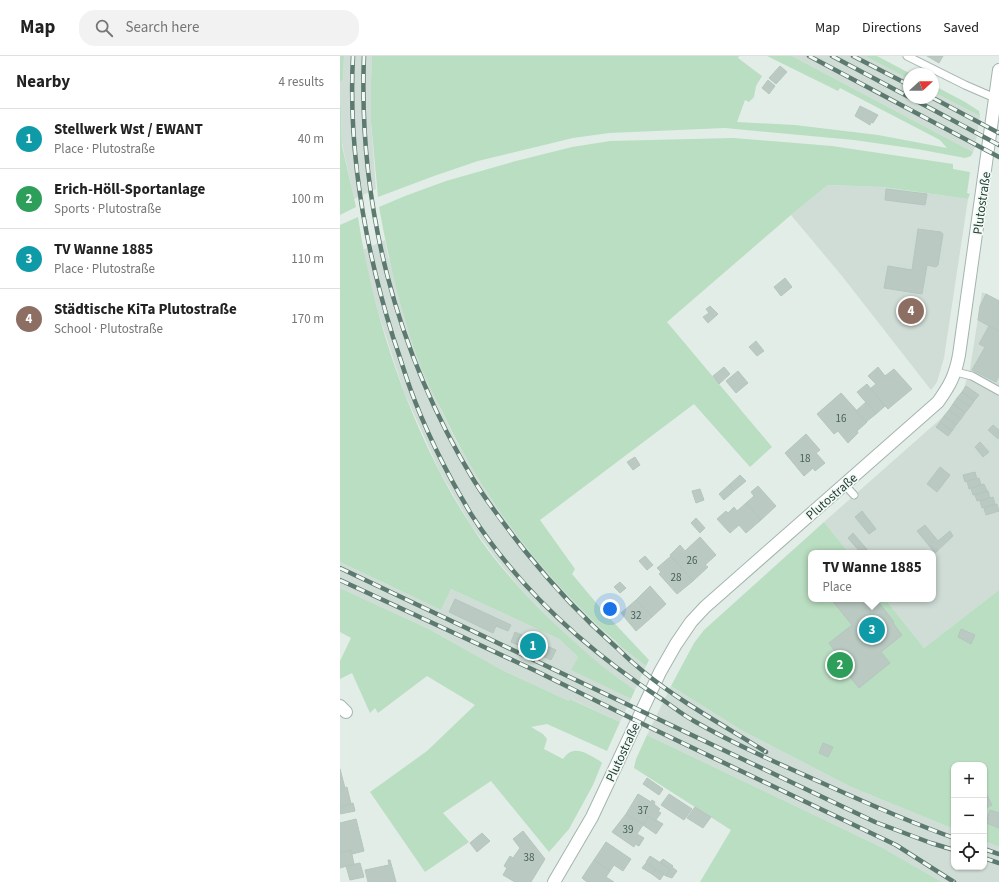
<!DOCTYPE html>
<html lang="en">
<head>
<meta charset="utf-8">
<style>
  :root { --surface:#fff; --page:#f2f2f2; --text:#222; --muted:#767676; --line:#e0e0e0; --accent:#d93025 }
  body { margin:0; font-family:"Source Sans 3",sans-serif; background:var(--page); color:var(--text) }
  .controls { position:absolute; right:12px; bottom:12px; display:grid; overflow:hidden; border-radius:8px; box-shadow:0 1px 3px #0004 }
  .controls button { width:36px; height:36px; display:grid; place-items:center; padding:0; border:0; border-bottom:1px solid var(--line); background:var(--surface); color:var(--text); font:20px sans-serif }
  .compass { position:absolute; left:563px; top:12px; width:36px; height:36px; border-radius:50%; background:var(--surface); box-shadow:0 1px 3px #0004; rotate:69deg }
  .you { position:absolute; left:270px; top:553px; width:14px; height:14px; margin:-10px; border:3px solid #fff; border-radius:50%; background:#1a73e8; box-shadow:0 0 0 6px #1a73e833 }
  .badge { display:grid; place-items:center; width:26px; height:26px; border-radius:50%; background:var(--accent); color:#fff; font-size:13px; font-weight:700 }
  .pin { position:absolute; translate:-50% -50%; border:2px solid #fff; box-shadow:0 1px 4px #0006 }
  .popup { position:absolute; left:468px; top:494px; width:128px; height:52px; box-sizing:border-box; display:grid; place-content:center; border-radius:8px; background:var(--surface); filter:drop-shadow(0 1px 3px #0005); font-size:13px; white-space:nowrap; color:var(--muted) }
  .popup b { font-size:15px; color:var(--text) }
  .popup::after { content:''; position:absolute; left:50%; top:100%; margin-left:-8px; border:8px solid transparent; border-top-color:var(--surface) }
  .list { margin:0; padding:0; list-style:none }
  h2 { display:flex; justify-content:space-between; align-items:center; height:52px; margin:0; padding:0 16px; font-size:17px }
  h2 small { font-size:13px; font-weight:400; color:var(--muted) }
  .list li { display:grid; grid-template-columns:26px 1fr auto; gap:12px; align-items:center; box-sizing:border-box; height:60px; padding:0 16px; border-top:1px solid var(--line) }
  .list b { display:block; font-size:15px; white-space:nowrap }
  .list p { margin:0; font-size:13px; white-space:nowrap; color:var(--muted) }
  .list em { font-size:13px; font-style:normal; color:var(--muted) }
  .icon { flex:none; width:22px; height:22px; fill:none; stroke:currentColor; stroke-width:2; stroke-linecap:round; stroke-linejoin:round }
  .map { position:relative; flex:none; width:659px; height:826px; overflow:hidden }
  header { display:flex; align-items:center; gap:24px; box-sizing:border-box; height:56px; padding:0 20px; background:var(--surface); border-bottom:1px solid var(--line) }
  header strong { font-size:19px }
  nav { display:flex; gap:22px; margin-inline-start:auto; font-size:14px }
  .search { width:280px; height:36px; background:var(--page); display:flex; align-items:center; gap:10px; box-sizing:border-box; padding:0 14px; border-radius:16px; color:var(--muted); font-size:15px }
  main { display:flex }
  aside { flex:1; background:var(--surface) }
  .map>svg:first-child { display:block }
  .built { fill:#d0ddd6 }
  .green { fill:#badec1 }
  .building { fill:#bacac3; stroke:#b4c6bd }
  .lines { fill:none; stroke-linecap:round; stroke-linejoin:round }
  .service-casing { stroke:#a4b5ae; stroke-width:9 }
  .minor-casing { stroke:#a4b5ae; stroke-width:14 }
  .service { stroke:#fff; stroke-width:7 }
  .minor { stroke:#fff; stroke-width:12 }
  .rail-casing { stroke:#5c7a6f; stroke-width:4.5 }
  .rail { stroke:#f3f9f5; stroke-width:3; stroke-dasharray:9; stroke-linecap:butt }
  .labels { text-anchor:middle; stroke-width:3.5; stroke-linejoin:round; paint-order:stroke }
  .number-label { font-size:11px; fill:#476158 }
  .street-label { font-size:13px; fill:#213e34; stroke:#f3f9f5 }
</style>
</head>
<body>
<header>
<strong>Map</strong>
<div class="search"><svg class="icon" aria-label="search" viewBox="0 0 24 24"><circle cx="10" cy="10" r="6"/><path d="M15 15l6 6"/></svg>Search here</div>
<nav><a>Map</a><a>Directions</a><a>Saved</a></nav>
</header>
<main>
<aside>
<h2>Nearby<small>4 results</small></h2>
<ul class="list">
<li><span class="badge" style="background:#0f9aa8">1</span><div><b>Stellwerk Wst / EWANT</b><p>Place · Plutostraße</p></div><em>40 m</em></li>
<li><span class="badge" style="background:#2e9e5b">2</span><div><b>Erich-Höll-Sportanlage</b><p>Sports · Plutostraße</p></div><em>100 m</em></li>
<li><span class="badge" style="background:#0f9aa8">3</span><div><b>TV Wanne 1885</b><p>Place · Plutostraße</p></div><em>110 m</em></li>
<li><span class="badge" style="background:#8d6e63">4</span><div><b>Städtische KiTa Plutostraße</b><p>School · Plutostraße</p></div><em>170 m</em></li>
</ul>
</aside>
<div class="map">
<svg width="659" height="826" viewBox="0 0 659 826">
  <rect width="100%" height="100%" fill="#e2ede7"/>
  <g class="built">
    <polygon points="4,0 32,0 31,26 31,66 36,133 14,143 2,87 0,26 3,24"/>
    <polygon points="452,0 525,0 569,23 569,42 593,42 593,36 640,60 635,91 633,96"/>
    <polygon points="488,129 543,131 628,143 604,302 597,326 591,334 502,220 451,159"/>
    <polygon points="45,184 48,200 83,316 115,383 152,444 184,488 207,516 231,543 273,584 306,610 295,634 277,623 243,594 213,566 181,533 157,504 130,468 99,414 64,336 38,256 26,210 23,194"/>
    <polygon points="642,236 659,244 659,534 584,592 545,543 593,543 593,497 509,497 484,466 605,359 623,335 630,313"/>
    <polygon points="0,506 101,554 111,533 219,583 238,601 232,614 291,643 280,666 231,643 229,645 162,614 89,573 0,532"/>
    <polygon points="331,630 401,674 511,731 614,773 614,811 644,811 644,785 659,791 659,826 602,826 541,791 307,679"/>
  </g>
  <g class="green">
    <polygon points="0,0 4,0 3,24 0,26 2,90 16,151 0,159"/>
    <polygon points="32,0 399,0 398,2 422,20 416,30 414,41 409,46 405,44 397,66 455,69 538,79 607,92 600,84 500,32 498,35 427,0 452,0 633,96 631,100 625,102 577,93 514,84 385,72 269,77 233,82 138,105 94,120 38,141 31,66 31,26"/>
    <polygon points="525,0 537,0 571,18 569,18 569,23"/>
    <polygon points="593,29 625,46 639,55 640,60 593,36"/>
    <path d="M393,82L492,90L613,108V113L630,116L627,137L630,138L628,143L543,131L488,129L451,159L327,266L432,391L410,411L354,348L200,464L235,513L232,518L263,555L309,604L306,610C295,601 283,593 273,583C202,520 142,441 102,355C95,342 88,328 82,314C62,261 49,207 39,151L65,140L106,125L176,105L232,91L270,85Z"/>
    <path d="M18,161C34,266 72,378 130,468C156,509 191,546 227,579C249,599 270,618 295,634L291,643L231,614L238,601L219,583L111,533L101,554L0,506V169Z"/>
    <polygon points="484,466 509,497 471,497 471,543 545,543 584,592 659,534 659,791 644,785 644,709 614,709 614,773 511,731 401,674 331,630 354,587 364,574"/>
    <path d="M0,532L89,573L162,614L229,645L230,643L280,666L267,695L207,668L191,671L203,678L207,683L204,693L223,703C234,687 247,698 260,705L262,707L253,729L229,773L209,796L151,725L103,757L129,786L85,816L30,736L87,695L135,649L87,620L38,657L35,652L30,657L12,617L0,623V605L11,582L0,576Z"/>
    <polygon points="307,679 541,791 602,826 360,826 391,774 294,712 296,703"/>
  </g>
  <g class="building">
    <polygon points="587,0 603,0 599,7"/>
    <polygon points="440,10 447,16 436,28 429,22"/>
    <polygon points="428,24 435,30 429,38 422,32"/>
    <polygon points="520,50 538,59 533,67 531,66 530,69 515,60"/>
    <polygon points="546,133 587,138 585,149 545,144"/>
    <polygon points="578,173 601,176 603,178 598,209 596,211 587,209 582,238 544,232 548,210 572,214"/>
    <polygon points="445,222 452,231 441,240 434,231"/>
    <polygon points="646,238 659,245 659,275 638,264 640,250"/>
    <polygon points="370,250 378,258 368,267 363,261 369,257 366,253"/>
    <polygon points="649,270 659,275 659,320 656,326 632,314 645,291 639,288"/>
    <polygon points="416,285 424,295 417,300 409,291"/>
    <polygon points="384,311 390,318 379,328 373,320"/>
    <polygon points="538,311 545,320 554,313 572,333 548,353 530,333 536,328 528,320"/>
    <polygon points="398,315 408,327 396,337 386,325"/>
    <polygon points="527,328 545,350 536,358 517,336"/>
    <polygon points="626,330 639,339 634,345 622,336"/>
    <polygon points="622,336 634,345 630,351 617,342"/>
    <polygon points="501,337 527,366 517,375 518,377 508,387 498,375 494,378 477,358"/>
    <polygon points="617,342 630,351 625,357 613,348"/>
    <polygon points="526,346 536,358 526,366 516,355"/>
    <polygon points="613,348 625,357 621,363 609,354"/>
    <polygon points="609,354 621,363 616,369 604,360"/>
    <polygon points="604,360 616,369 612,375 600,366"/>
    <polygon points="600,366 612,375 608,380 596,371"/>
    <polygon points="653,369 659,374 658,383 648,374"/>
    <polygon points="466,378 480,394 476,397 485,407 475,415 473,412 464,420 445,397"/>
    <polygon points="640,386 649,396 643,401 635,391"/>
    <polygon points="295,401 300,409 293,414 287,406"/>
    <polygon points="600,411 610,419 597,436 587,428"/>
    <polygon points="635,416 637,423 625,426 623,419"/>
    <polygon points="400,419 406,425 394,435 389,429"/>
    <polygon points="639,422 641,429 629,433 627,425"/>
    <polygon points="644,428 647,435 633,439 631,432"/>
    <polygon points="389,429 394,435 384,444 379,438"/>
    <polygon points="418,430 436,450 421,464 406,447 414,440 411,436"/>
    <polygon points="360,433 364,444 356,447 352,435"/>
    <polygon points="647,435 648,435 650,442 637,445 635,439"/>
    <polygon points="653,441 655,448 642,452 640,445"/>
    <polygon points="406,447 421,464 406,477 399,469 390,477 377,463 386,455 388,457 394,451 397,455"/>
    <polygon points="657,448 659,455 646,459 644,452"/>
    <polygon points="522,455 536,473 529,478 515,461"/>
    <polygon points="356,462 365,472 360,477 351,467"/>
    <polygon points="585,469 598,485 610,475 613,480 595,497 577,475"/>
    <polygon points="513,477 530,497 521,497 508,482"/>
    <polygon points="360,481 376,499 365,509 368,511 353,525 330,499 340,489 345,495"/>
    <polygon points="305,500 313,509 307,514 299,505"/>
    <polygon points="331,500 353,525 337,538 319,518 321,516 317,512"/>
    <polygon points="280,526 286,532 280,537 274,531"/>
    <polygon points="310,530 326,548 312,561 296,544"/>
    <polygon points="115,543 171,569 168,575 156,570 153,577 109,556"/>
    <polygon points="491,543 536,543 554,566 553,567 562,579 541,596 550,607 519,632 493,600 497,598 489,587 512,569"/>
    <polygon points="296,544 312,561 296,575 281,557"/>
    <polygon points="621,573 635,579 631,588 618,581"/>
    <polygon points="175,576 216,594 211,604 171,586"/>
    <polygon points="483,687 493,691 488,701 479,697"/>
    <polygon points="0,713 5,732 7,731 11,748 0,751"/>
    <polygon points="307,722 323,733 319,739 303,728"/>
    <polygon points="644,733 652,749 644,753"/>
    <polygon points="298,738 311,746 312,744 315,746 314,748 320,753 318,755 321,757 315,765 308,760 303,769 286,758"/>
    <polygon points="329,738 352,753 344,764 321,749"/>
    <polygon points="13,747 15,755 0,758 0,751"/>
    <polygon points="355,751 371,761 363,772 347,762"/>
    <polygon points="650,754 659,757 659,772 646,767"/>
    <polygon points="286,758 303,769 297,778 304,782 299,790 295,788 294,791 272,776"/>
    <polygon points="308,760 315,765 316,764 323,768 316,778 303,769"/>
    <polygon points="16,763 24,795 12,798 11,794 0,797 0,767"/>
    <polygon points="183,775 205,803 191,826 175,826 163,819 167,812 164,810 170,800 173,802 180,792 173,783"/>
    <polygon points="142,777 150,785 137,796 130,787"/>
    <polygon points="266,786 291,803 283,815 274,809 270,815 254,804"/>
    <polygon points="11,794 14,808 0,812 0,797"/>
    <polygon points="310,800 330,813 326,820 306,806"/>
    <polygon points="323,803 333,810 332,811 337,815 332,822 326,820 330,813 320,806"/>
    <polygon points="48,804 50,804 56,826 28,826 25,814 49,809"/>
    <polygon points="254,804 270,815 266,821 274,826 247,826 242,822"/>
    <polygon points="20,807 24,821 10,824 6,810"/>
    <polygon points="306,807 316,813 312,818 302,812"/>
    <polygon points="316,813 324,818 320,824 312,818"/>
  </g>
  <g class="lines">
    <g class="service-casing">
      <g id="service">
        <polyline points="567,0 625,29 655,42"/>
        <polyline points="616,316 632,320 659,335"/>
        <polyline points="504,428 514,439"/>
      </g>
    </g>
    <g class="minor-casing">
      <g id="minor">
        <polyline points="0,650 6,656"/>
        <path d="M214,826L252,761L320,616L336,588L351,566L365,551L598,346C610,329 615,320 619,299L659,14"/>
      </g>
    </g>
    <use href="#service" class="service"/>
    <use href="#minor" class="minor"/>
    <g class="rail-casing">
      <g id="rail">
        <path d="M13,0C8,94 25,191 53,281C59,298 64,315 70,332C86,376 107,418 131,458C179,533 248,595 323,644C333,651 343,659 354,665C394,688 437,707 480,726C524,746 569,766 614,782"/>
        <path d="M24,0C18,149 56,296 133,423C149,449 167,472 185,495C214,531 242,561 276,591C285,600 295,609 305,617C342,647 385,670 426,696"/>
        <polyline points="469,0 659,101"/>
        <polyline points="492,0 569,41"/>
        <polyline points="513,0 569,29"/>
        <polyline points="571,42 659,89"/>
        <polyline points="593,42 659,77"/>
        <polyline points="0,512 535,766 591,787 614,794"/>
        <polyline points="0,524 196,615 311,672 556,789 614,826"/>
        <polyline points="644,793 659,798"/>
        <polyline points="644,802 659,807"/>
      </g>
    </g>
    <use href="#rail" class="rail"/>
  </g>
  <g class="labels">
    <g class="number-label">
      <text x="501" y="366">16</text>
      <text x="465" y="406">18</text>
      <text x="352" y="508">26</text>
      <text x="336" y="525">28</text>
      <text x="296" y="563">32</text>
      <text x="303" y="758">37</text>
      <text x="288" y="777">39</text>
      <text x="189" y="805">38</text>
    </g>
    <g class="street-label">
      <text transform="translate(641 147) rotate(-82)" y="5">Plutostraße</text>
      <text transform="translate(491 440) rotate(-41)" y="5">Plutostraße</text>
      <text transform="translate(282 696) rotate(-65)" y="5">Plutostraße</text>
    </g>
  </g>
</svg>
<div class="controls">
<button>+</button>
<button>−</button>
<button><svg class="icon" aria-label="locate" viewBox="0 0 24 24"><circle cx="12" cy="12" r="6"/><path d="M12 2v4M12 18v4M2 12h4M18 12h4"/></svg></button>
</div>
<svg class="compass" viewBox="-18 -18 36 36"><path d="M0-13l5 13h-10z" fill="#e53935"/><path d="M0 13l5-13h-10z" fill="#767676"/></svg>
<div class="you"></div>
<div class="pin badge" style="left:193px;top:590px;background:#0f9aa8">1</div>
<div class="pin badge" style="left:500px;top:609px;background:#2e9e5b">2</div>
<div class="pin badge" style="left:532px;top:574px;background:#0f9aa8">3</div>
<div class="popup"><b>TV Wanne 1885</b>Place</div>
<div class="pin badge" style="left:571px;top:255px;background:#8d6e63">4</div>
</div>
</main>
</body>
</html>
